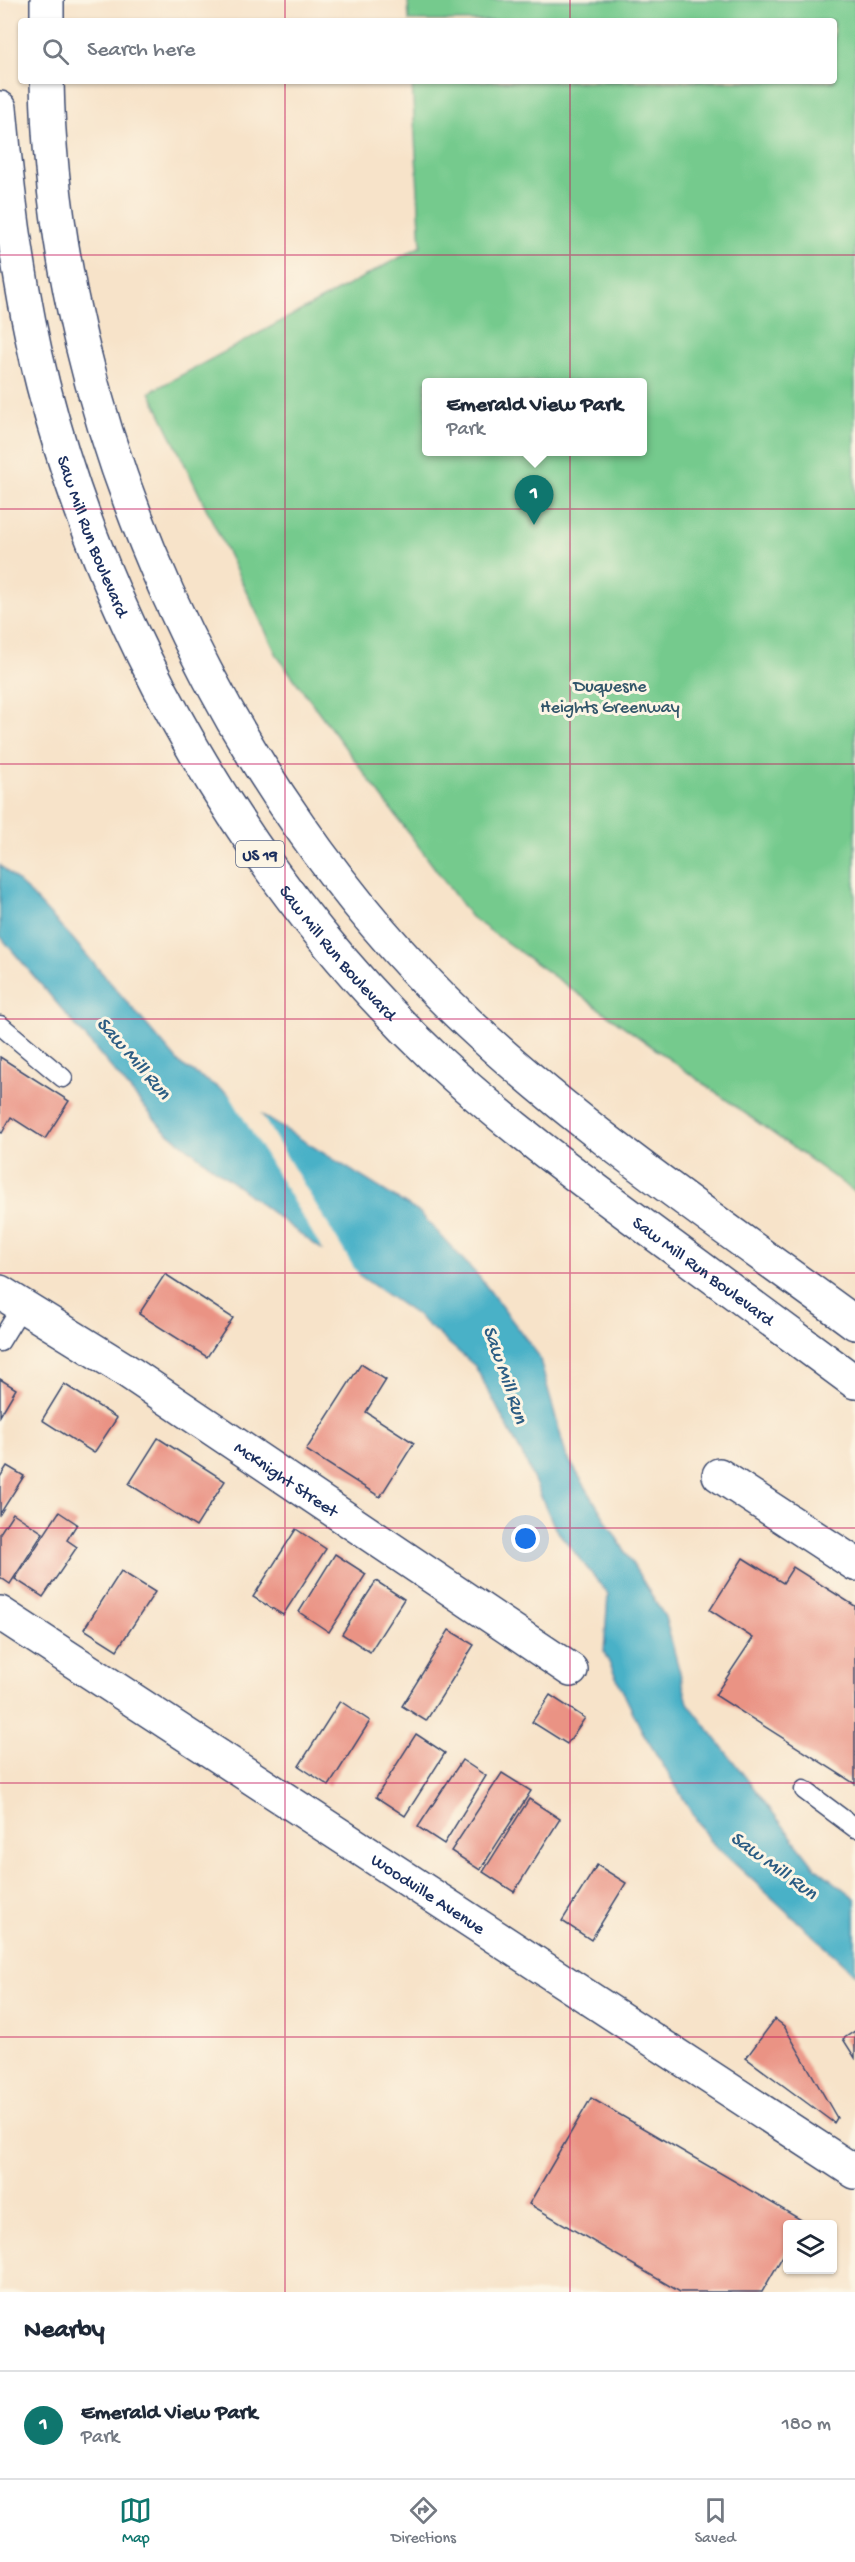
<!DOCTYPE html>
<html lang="en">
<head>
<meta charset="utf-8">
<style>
  :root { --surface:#fff; --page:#f6f6f7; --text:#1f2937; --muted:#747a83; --line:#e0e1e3; --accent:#0f766e }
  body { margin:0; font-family:"Gochi Hand",sans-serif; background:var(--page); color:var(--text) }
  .controls { position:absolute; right:18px; bottom:18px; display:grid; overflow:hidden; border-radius:6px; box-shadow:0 2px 4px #0004 }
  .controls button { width:54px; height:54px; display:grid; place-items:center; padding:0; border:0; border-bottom:2px solid var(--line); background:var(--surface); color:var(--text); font:30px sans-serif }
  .you { position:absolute; left:526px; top:1539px; width:21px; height:21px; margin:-15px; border:4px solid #fff; border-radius:50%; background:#1a73e8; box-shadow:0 0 0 9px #1a73e833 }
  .badge { display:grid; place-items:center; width:39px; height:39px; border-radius:50%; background:var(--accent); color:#fff; font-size:20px; font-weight:700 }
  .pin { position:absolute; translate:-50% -50px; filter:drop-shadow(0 2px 3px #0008) }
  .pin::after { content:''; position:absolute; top:32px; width:21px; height:18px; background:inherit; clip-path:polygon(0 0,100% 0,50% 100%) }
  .popup { position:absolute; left:422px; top:378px; width:225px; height:78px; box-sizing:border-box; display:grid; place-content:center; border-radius:6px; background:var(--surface); filter:drop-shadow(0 2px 4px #0005); font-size:20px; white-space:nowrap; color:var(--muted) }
  .popup b { font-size:22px; color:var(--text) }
  .popup::after { content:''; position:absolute; left:50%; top:100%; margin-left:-12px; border:12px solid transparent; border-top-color:var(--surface) }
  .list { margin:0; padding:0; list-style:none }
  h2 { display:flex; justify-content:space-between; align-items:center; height:78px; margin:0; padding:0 24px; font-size:26px }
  h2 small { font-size:20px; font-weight:400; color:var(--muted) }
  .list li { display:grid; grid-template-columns:39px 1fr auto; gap:18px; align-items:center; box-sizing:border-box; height:108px; padding:0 24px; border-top:2px solid var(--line) }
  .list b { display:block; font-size:22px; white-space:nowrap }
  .list p { margin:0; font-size:20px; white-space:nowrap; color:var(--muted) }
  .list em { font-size:20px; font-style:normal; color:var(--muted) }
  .icon { flex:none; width:33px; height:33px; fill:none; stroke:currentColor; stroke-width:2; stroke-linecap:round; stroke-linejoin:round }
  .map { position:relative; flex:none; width:855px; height:2292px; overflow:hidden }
  .search { position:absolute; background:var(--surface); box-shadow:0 2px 4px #0004; left:18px; right:18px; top:18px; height:66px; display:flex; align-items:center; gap:15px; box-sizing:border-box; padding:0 21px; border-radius:6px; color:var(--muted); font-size:22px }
  .sheet { height:186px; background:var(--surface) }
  nav { display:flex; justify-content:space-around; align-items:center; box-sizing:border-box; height:84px; border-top:2px solid var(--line); background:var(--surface); font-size:16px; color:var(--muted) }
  nav a { display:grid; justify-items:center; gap:3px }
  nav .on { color:var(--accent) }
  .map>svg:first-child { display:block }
  .green { fill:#75ca8d; stroke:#487c76; stroke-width:1.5; fill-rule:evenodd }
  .water { fill:#48b1c7; stroke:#327092; stroke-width:1.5 }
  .pier { fill:#f7e3c9 }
  .building { fill:#ea9384 }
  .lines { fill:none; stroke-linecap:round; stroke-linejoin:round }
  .lane-casing { stroke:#3c4a6e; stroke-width:21 }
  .street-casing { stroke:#3c4a6e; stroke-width:36 }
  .secondary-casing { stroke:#3c4a6e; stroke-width:36 }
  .highway-casing { stroke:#3c4a6e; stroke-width:36 }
  .lane { stroke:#fff; stroke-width:18 }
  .street { stroke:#fff; stroke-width:33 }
  .secondary { stroke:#fff; stroke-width:33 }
  .highway { stroke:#fff; stroke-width:33 }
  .grid { fill:none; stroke:#c2185b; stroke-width:1.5; stroke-opacity:0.55 }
  .labels { text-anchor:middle; stroke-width:6; stroke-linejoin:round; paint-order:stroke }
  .shield { fill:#fcf5e5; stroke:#5e6a86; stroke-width:1.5 }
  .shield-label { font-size:16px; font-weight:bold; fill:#1b2f5e }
  .street-label { font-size:18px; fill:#1b2f5e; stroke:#fcf5e5 }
  .park-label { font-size:18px; fill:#32566a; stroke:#fcf5e5 }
  .water-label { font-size:20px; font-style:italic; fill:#2b5c83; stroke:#fcf5e5 }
</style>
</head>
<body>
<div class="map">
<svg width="855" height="2292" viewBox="0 0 855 2292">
  <rect width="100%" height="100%" fill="#fcf5e5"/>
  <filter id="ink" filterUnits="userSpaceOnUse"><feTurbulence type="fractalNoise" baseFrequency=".0167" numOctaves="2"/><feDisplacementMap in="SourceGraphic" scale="12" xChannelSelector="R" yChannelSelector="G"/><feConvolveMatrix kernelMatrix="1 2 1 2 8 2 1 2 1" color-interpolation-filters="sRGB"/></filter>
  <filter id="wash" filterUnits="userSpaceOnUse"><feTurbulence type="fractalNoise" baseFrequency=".008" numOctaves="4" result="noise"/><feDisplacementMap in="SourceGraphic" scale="24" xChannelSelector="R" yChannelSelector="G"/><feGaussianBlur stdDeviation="1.35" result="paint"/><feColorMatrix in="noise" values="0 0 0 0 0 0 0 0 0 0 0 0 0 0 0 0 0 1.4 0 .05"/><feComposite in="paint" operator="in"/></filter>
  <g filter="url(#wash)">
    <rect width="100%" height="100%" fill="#f7e3c9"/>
    <path class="green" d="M408,0H855V1192L471,917L278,657L150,392L421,246L412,81H834V21H409ZM426,382H642V452H426Z"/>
    <polygon class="water" points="0,865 25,888 73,939 180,1064 420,1213 480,1278 539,1356 566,1455 665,1617 688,1703 815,1867 855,1898 855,1974 709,1840 642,1731 604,1652 608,1594 555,1528 525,1460 475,1366 415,1314 304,1237 163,1129 0,936"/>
    <polygon class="pier" points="226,1089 258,1109 362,1281 326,1256"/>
    <g id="blocks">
      <g class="building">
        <polygon points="0,1057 69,1101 45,1139 11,1117 2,1133 0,1132"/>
        <polygon points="165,1274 233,1318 207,1357 139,1314"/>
        <polygon points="361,1364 386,1380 366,1412 414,1443 380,1497 306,1450"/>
        <polygon points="0,1379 16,1389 0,1416"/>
        <polygon points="64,1384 117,1418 94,1453 42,1420"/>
        <polygon points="158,1438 225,1481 196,1527 129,1484"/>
        <polygon points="7,1466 24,1476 0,1514 0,1477"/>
        <polygon points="59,1512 77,1524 67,1540 77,1547 43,1597 15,1579"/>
        <polygon points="13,1513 43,1533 10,1584 0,1577 0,1533"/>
        <polygon points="296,1529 326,1549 283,1615 253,1597"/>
        <polygon points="335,1554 366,1574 329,1632 299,1612"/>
        <polygon points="743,1558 783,1583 793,1567 855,1606 855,1784 715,1695 753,1638 710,1610"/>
        <polygon points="121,1571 155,1592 117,1650 84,1629"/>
        <polygon points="376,1581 404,1599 370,1652 342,1634"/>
        <polygon points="449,1630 474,1645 426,1721 402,1706"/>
        <polygon points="550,1695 585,1718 567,1744 532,1722"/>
        <polygon points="340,1701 370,1721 329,1786 299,1766"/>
        <polygon points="416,1734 445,1753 405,1816 376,1797"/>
        <polygon points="462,1760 486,1776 444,1844 418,1827"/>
        <polygon points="502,1773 531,1791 480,1870 451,1851"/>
        <polygon points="529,1799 560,1819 514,1892 483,1872"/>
        <polygon points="597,1865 626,1883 591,1940 562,1921"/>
        <polygon points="775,2019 784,2026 837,2118 834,2123 746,2058"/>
        <polygon points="855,2031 855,2058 843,2039"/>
        <polygon points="591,2098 803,2221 801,2224 788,2224 788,2247 762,2292 680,2292 529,2204"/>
      </g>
    </g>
  </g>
  <g filter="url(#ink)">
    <use href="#blocks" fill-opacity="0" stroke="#3c4a6e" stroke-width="1.5"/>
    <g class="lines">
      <g class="lane-casing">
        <g id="lane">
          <polyline points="0,1025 63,1078"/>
          <polyline points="0,1342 22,1306"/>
          <polyline points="804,1790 855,1828"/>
        </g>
      </g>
      <g class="street-casing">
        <g id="street">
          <path id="s1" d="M0,1292L121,1367L571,1670"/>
          <polyline points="719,1475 855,1564"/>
        </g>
      </g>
      <g class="secondary-casing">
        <g id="secondary">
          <path id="s2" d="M0,1613L855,2172"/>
        </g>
      </g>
      <g class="highway-casing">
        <g id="highway">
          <polyline points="47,21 47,0"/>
          <path d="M47,81C53,422 221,789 468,1023C587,1135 724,1226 855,1323"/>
          <path id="s3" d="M0,108C8,201 20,294 43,385C107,634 248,881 435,1058C501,1120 575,1175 648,1229C717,1280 786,1331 855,1382"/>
        </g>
      </g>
      <use href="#lane" class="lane"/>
      <use href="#street" class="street"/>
      <use href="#secondary" class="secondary"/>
      <use href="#highway" class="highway"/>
    </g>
  </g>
  <path class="grid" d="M285,0V21M570,0V21M285,81V2292M570,81V2292M0,255H855M0,509H855M0,764H855M0,1019H855M0,1273H855M0,1528H855M0,1783H855M0,2037H855"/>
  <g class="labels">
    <rect class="shield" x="236" y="841" width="48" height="26" rx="4.5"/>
    <g class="shield-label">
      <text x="260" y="860">US 19</text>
    </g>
    <g class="street-label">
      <text dy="6" stroke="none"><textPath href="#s3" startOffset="440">Saw Mill Run Boulevard</textPath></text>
      <text dy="6" stroke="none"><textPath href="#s3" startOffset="926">Saw Mill Run Boulevard</textPath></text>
      <text dy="6" stroke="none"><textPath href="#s3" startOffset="1412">Saw Mill Run Boulevard</textPath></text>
      <text dy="6" stroke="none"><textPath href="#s1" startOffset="342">McKnight Street</textPath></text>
      <text dy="6" stroke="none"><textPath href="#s2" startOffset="512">Woodville Avenue</textPath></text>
    </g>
    <g class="park-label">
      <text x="610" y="691">Duquesne<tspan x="610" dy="21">Heights Greenway</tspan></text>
    </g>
    <g class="water-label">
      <text transform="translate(135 1057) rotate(49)" y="7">Saw Mill Run</text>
      <text transform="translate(507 1374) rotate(71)" y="7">Saw Mill Run</text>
      <text transform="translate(775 1864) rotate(36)" y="7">Saw Mill Run</text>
    </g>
  </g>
</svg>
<div class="controls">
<button><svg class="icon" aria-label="layers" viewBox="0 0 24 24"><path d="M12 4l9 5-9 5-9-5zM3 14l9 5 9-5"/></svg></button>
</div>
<div class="you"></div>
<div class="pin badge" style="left:534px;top:525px">1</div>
<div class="popup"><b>Emerald View Park</b>Park</div>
<div class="search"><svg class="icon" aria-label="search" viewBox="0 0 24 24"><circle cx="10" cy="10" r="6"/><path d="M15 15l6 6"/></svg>Search here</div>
</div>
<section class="sheet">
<h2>Nearby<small></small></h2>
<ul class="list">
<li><span class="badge">1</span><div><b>Emerald View Park</b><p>Park</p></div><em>180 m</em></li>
</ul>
</section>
<nav>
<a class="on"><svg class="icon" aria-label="map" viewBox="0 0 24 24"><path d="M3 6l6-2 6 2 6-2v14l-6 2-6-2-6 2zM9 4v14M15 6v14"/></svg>Map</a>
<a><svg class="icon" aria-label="directions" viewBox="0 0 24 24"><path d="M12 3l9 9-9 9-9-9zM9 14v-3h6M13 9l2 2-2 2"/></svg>Directions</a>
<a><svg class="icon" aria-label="saved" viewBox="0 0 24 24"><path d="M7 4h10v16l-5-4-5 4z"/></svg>Saved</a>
</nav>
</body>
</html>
